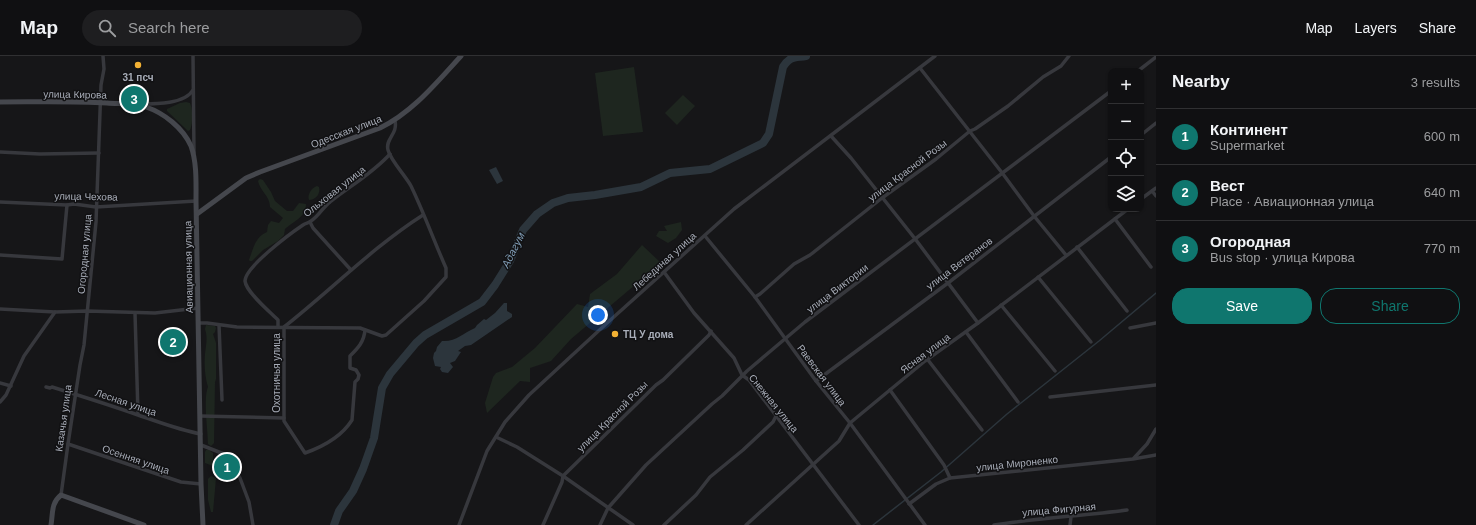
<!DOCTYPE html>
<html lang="en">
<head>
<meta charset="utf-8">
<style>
  :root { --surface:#101012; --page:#1e1e20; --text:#f1f3f6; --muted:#9c9d9f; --line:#303032; --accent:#0f766e }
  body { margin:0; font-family:Helvetica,sans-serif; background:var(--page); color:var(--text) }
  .controls { position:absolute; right:12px; top:12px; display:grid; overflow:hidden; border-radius:8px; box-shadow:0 1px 3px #0004 }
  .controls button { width:36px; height:36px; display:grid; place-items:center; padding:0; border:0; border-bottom:1px solid var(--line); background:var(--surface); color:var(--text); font:20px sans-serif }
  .you { position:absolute; left:598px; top:259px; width:14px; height:14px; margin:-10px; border:3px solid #fff; border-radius:50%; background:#1a73e8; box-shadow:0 0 0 6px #1a73e833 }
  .badge { display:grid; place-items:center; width:26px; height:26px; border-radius:50%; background:var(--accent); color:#fff; font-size:13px; font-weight:700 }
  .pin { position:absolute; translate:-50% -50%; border:2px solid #fff; box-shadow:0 1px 4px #0006 }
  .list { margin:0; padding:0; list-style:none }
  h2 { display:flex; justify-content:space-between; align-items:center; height:52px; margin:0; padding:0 16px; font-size:17px }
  h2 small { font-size:13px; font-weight:400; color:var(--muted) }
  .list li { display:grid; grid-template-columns:26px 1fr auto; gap:12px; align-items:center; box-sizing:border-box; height:56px; padding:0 16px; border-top:1px solid var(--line) }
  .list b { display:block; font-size:15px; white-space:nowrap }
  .list p { margin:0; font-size:13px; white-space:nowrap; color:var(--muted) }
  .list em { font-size:13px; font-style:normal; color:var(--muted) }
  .actions { display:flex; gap:8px; padding:12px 16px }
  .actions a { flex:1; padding:9px 0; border:1px solid var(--accent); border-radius:16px; text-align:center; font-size:14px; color:var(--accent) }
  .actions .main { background:var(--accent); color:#fff }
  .icon { flex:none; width:22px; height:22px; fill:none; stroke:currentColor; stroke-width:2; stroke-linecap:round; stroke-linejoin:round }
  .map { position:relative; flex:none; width:1156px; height:469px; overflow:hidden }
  header { display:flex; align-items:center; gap:24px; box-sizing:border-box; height:56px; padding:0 20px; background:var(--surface); border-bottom:1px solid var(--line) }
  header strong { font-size:19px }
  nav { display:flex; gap:22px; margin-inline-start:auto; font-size:14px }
  .search { width:280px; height:36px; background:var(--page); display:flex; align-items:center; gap:10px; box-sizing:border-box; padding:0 14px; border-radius:22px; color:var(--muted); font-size:15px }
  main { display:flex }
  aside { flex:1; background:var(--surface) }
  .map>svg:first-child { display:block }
  .green { fill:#1e261f }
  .water { fill:#2c353c }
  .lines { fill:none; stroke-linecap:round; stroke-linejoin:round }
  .stream { stroke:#2c353c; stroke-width:1.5 }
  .river { stroke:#2c353c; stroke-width:8 }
  .minor { stroke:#37383d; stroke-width:3.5 }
  .secondary { stroke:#45474d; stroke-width:5 }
  .poi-dot { fill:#f2b134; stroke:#111113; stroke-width:1.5 }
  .labels { text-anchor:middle; stroke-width:3; stroke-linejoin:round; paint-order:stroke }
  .poi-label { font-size:10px; font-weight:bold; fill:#a8adb8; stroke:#111113 }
  .street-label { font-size:10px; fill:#a8adb8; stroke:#111113 }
  .water-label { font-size:11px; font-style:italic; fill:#7f9bb3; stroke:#111113 }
</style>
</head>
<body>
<header>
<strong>Map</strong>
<div class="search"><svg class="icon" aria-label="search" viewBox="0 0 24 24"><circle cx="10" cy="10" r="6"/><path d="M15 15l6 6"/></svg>Search here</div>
<nav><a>Map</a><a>Layers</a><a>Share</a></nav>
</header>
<main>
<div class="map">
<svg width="1156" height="469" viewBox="0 0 1156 469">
  <rect width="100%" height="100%" fill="#161618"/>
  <g class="green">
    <polygon points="634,11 643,76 603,80 595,17"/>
    <polygon points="683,39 695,50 677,69 665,57"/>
    <path d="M186,46L190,47C193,54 193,67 190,74L188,75L167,55V53L180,47Z"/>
    <path d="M260,123L263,124L271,136L275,145L287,155H293L299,147L306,148C306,161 294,165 285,173L284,179L278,185L263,194L252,205H250L249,204C253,193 255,181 267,176L268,169L271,165L279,167L283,162L270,151C270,140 260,135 258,125Z"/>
    <path d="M317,130L319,131C321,138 315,144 309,144C307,139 311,132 317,130Z"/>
    <polygon points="681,166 682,174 676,182 668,187 656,180 659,175 667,175 664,170"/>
    <polygon points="642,189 661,207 571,283 551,305 530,312 530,326 520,325 487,357 485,347 493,321 496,317 512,311 535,292 577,248 588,251 590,238 617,218"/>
    <path d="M206,269L215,270L216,272L215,276L213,278L216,287V323L215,326L214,387L211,390L208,388C208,374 203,343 208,331C205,321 204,309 205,298C206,289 208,282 205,273Z"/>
    <polygon points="206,394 209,394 213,397 213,410 205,407 205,396"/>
    <polygon points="211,420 216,422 213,456 211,456 208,444 208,423"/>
  </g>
  <g class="water">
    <polygon points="496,111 503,125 497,128 489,114"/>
    <path d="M504,247H507V255L512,258V261L471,289L465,290L458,295L461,296L455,305L450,307L453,311L448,317L442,316L440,313L441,311L435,310L433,302L434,297L436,295L437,291L442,285C456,286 463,277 475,272L477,269L484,263L486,264L495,257Z"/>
  </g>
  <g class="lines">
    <polyline class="stream" points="873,469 941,416 1007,358 1099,285 1156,237"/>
    <path class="river" d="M334,469L339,455L353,435L363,413L374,382L382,332L390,318L416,287L425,279L482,246L495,229L510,205L523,174L537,158L553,147L568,142L595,139L641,131L670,117L710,113L763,87L769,78L783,11C790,0 794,2 806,0"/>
    <g class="minor">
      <polyline points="193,0 194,97"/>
      <polyline points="920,12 1003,118 1034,160 1066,199"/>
      <polyline points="1138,15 1156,1"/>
      <path d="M141,48C156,48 185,48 193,34"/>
      <polyline points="1141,79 1156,67"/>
      <polyline points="831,80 851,102 916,184 978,267"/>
      <polyline points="0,96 40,98 99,97"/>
      <polyline points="1152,135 1156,140"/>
      <polyline points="1141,143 1156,132"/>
      <polyline points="0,146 67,149 74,148 96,151 196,145"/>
      <polyline points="1115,163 1151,211"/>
      <polyline points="310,166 313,172 351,214"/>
      <polyline points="705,180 755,241 816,325 850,367 925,469"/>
      <polyline points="1077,191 1127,255"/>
      <polyline points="0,199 62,203 67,149"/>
      <polyline points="664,216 694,257 734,302 742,319 749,324 859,469"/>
      <polyline points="1038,221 1091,286"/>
      <polyline points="755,241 760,238 794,208 810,199 882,142 936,103 970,75 975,73 1008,50 1043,21 1061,10 1069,0"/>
      <polyline points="1001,249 1055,315"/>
      <polyline points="0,253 55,256 87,255 155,257 198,252"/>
      <polyline points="135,257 138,358"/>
      <path d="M198,267H207L237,271L360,272L382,280L386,279L424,245L446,221V212C434,185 424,157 411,130C405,119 391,105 388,94C385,83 398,78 395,65"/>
      <polyline points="219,269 222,344"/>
      <path d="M278,271V264C270,256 246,236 245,225C245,211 291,177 303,169C306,167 309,167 311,165C319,160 323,151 330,146C350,130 373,117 390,98"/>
      <polyline points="1130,272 1156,267"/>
      <path d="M365,274C364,286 358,292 350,300V312L356,314L359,319L358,323L355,326L352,364C342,380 322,391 305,397L284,365V271C331,234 373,191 423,159"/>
      <polyline points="966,276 1018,346"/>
      <polyline points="928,304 982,374"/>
      <polyline points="816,325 948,227 1111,101"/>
      <polyline points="0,327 11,330"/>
      <path d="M46,331L50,332L52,331C81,340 110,349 138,359C159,366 179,374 201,378"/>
      <polyline points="890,334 944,409 950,422"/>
      <polyline points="1050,341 1156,329"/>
      <polyline points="0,346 6,339 24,300 55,256"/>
      <polyline points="200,360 284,362"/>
      <polyline points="496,381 517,391 563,420 633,469"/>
      <polyline points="68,388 181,426 201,428"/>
      <polyline points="201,389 224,398 240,422 249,446 253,469"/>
      <polyline points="1134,402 1147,388 1156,373"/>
      <polyline points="61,439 68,388 80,309 84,289 96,166 101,29 104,13 103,0"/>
      <polyline points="909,448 936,428 950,422 1133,403 1156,399"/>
      <polyline points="459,469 487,395 505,366 529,339 606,268 734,153 935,0"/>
      <polyline points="543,469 562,426 563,420 656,329 663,324 709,279 711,275"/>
      <polyline points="600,469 608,452 646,409 712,348 722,340 747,315 805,266 1111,35"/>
      <polyline points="664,469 696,439 710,421 743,394 773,366 776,360"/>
      <polyline points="746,469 839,385 850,367 925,305 978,267 1128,153"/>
      <path d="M994,469C1038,462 1082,460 1127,454"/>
      <polyline points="1070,469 1071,461"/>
    </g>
    <g class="secondary">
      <path d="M0,46C36,46 71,45 107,47C120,48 134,47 146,51C164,57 183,72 191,90C197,107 196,127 196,145L201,428L203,469"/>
      <path d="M197,158L246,122L260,116L380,72C413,56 437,26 461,0"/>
      <path d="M51,469C53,457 51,447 61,439L144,469"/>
    </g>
  </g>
  <g class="poi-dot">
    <circle cx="138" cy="9" r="4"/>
    <circle cx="615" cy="278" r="4"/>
  </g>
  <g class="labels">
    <g class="poi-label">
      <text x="138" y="25">31 псч</text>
      <text x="623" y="282" text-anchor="start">ТЦ У дома</text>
    </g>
    <g class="street-label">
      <text transform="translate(75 38) rotate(1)" y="4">улица Кирова</text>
      <text transform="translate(346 75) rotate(-21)" y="4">Одесская улица</text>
      <text transform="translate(907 114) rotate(-37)" y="4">улица Красной Розы</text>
      <text transform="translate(334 135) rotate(-38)" y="4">Ольховая улица</text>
      <text transform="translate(86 140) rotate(1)" y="4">улица Чехова</text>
      <text transform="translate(84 198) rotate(-85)" y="4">Огородная улица</text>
      <text transform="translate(664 205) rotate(-42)" y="4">Лебединая улица</text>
      <text transform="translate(959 207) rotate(-37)" y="4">улица Ветеранов</text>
      <text transform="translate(188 211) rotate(-91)" y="4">Авиационная улица</text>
      <text transform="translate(837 232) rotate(-37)" y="4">улица Виктории</text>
      <text transform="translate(925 297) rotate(-37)" y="4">Ясная улица</text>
      <text transform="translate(276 317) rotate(-90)" y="4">Охотничья улица</text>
      <text transform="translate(822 319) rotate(53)" y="4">Раевская улица</text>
      <text transform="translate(126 346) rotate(19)" y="4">Лесная улица</text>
      <text transform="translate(774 347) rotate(51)" y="4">Снежная улица</text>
      <text transform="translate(612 360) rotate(-45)" y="4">улица Красной Розы</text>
      <text transform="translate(63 362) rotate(-82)" y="4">Казачья улица</text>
      <text transform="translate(136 403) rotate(19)" y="4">Осенняя улица</text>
      <text transform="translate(1017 407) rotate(-6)" y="4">улица Мироненко</text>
      <text transform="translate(1059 453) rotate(-5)" y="4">улица Фигурная</text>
    </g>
    <g class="water-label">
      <text transform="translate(513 194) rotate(-63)" y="4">Адагум</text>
    </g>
  </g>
</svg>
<div class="controls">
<button>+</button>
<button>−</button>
<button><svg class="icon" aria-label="locate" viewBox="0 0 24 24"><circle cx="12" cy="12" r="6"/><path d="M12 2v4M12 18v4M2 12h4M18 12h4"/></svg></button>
<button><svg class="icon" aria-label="layers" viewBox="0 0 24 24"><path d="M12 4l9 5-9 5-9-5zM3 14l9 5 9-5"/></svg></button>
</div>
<div class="you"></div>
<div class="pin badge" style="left:227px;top:411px">1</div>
<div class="pin badge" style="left:173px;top:286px">2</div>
<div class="pin badge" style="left:134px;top:43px">3</div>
</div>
<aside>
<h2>Nearby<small>3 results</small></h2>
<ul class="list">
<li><span class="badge">1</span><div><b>Континент</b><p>Supermarket</p></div><em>600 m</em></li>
<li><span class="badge">2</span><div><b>Вест</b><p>Place · Авиационная улица</p></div><em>640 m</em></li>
<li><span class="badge">3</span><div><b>Огородная</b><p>Bus stop · улица Кирова</p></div><em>770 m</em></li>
</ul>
<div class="actions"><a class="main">Save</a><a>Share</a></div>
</aside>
</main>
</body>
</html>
